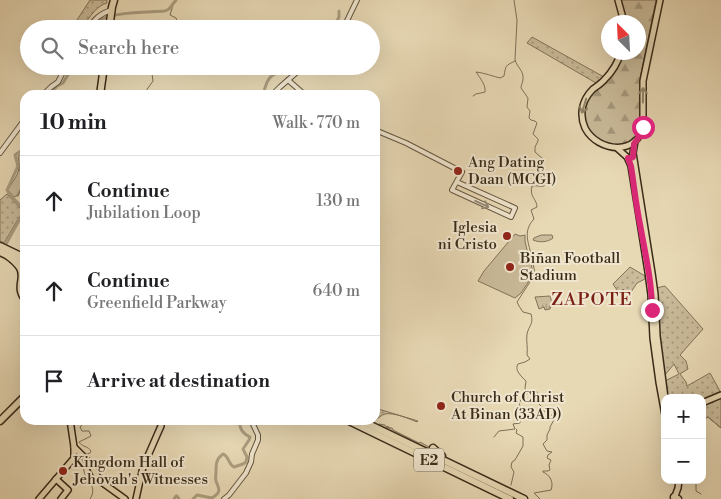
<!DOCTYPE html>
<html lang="en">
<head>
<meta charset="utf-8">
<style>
  :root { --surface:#fff; --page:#f2f2f2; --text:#202124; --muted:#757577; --line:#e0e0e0 }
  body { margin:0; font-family:"Libre Bodoni",serif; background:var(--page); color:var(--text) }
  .controls { position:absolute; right:15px; bottom:15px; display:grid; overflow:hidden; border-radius:10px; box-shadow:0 5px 20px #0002 }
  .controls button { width:45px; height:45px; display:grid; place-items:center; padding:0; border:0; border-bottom:1px solid var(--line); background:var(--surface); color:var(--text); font:25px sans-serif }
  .compass { position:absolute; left:601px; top:15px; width:45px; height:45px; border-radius:50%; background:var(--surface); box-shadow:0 5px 20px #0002; rotate:336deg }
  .stop { position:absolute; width:15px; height:15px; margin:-11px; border:4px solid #db2777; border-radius:50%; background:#fff }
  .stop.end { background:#db2777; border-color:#fff; box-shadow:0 1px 5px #0008 }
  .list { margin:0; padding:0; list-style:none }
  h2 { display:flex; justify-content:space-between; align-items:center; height:65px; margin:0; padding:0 20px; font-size:21px }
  h2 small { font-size:16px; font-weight:400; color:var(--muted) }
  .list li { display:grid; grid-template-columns:32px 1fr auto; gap:15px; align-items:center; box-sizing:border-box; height:90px; padding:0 20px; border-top:1px solid var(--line) }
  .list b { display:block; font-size:19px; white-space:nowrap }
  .list p { margin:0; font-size:16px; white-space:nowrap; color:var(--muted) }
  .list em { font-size:16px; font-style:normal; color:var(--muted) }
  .icon { flex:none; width:28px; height:28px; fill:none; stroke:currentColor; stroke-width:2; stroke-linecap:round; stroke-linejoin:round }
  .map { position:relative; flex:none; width:721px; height:499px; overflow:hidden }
  .search { position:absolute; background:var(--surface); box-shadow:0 5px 20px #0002; left:20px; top:20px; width:360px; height:55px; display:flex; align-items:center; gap:12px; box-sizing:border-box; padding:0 18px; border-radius:28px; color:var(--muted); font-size:19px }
  .panel { position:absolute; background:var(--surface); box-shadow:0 5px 20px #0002; left:20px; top:90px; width:360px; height:335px; border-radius:15px }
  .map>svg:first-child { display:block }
  .grass { fill:url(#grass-dots); stroke:#827359 }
  .forest { fill:url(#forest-firs); stroke:#827359 }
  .park { fill:url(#park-tufts); stroke:#827359 }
  .pitch { fill:#cabb9a; stroke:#827359 }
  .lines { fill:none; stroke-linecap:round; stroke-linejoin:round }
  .stream { stroke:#7e7056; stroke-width:1 }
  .river { stroke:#ac9e80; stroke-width:3 }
  .minor-casing { stroke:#65563f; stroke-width:6 }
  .major-casing { stroke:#392b18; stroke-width:8 }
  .highway-casing { stroke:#392b18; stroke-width:9 }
  .minor { stroke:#f0e6cf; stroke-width:4 }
  .major { stroke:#e8d9b5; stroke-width:5 }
  .highway { stroke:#e8d9b5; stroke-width:6 }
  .oneway { stroke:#908266 }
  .oneway2 { stroke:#948874 }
  .route { stroke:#db2777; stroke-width:6 }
  .poi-dot { fill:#8f2418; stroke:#f0e6cf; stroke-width:2 }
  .labels { text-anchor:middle; stroke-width:4; stroke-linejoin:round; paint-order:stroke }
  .shield { fill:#f0e6cf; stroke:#70634f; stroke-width:1 }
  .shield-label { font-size:14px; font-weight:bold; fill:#392b18 }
  .poi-label { font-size:15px; fill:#392b18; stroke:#f0e6cf; text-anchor:start }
  .quarter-label { font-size:18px; letter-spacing:1px; fill:#7a1f14; stroke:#f0e6cf }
</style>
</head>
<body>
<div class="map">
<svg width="721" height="499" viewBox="0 0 721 499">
  <defs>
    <pattern id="grass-dots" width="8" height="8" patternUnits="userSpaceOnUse" patternTransform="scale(1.25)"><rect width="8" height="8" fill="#cabb9a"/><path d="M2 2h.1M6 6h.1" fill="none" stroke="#a5987d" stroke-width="1.8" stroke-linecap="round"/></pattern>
    <pattern id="forest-firs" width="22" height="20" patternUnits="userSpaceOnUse" patternTransform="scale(1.25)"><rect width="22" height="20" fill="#cabb9a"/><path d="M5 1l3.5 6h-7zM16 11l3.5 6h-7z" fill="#a5987d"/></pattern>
    <pattern id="park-tufts" width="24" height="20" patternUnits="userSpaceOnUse" patternTransform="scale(1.25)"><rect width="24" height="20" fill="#cabb9a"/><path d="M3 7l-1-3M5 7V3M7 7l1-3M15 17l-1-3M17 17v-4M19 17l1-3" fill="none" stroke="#a5987d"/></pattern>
  </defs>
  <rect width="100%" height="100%" fill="#e8d9b5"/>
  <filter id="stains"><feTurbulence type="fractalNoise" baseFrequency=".004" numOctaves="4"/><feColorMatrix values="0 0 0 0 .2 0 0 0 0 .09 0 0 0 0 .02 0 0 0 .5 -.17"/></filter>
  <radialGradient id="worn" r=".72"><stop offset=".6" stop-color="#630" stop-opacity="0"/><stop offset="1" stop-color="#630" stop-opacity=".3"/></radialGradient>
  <g class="grass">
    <path d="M90,0H107V3C96,6 90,17 84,25H83L77,20Z"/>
    <polygon points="532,37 604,77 596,83 527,43"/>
    <polygon points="7,194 23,211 4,243 0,241 0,200"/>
    <polygon points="630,267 645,276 645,279 637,283 629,295 623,289 619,293 613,284"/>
    <polygon points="665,286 703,329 680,355 686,361 688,369 680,374 686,382 687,386 710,373 721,393 721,428 708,417 702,420 702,398 668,398 665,381 679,374 674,364 665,375 659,338 659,309 656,288"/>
    <path d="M375,408L418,421L417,422C410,419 393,412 385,414C381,415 379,418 375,420Z"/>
    <polygon points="379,424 385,425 387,428 387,426 390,428 388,427 389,428 392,428 393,430 419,443 420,442 429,447 431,450 379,425"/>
  </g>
  <g class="forest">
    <path d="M621,0H656L640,78V127C634,153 597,149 587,127C586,125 586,122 585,120C584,116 583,112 584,109C588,94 601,87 611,76C617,69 620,61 623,53L638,52V22H626Z"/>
    <path d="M25,151V185L23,184L18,196H16L14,197L8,190C15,176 22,174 18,156Z"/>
  </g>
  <g class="park">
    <path d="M541,235H552L553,238C548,242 540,243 533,240L534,238Z"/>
    <polygon points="550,296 552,303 550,309 545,310 544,307 539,309 535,297"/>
  </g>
  <polygon class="pitch" points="515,234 520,236 525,235 525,241 527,250 530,256 533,275 521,293 515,298 478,281 484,271"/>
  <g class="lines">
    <g class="stream">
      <path d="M514,0L517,20L515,60C517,67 524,71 523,79C523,82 521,85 521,88L528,98L527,107L530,111L529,118L531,120L535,121L537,123L533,134L538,139V141L535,147V152L543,159L542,162L539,166L540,168L544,169L545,172L540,179L545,184L544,186C540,187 537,185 532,186C529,197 537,199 537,207L531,210L534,219C522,232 529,243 532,258C533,263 534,269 535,274L517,302L519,306L523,312L531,314C534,324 529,325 527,334C526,341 528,348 527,355L530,359L525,362L518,364C514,370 521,376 526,381L525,388L527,393L530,394L531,391H536C540,395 539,399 539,404L542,407L540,409L541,411C547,411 549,412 552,416H556L550,427V429L547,435V440L543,444L547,451L552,452L548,455L547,458L551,460L549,465L550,470L548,471H543V472C550,475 554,482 551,490L534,493L540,499"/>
      <polyline points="173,5 170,15 176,18 178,23 175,29"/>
      <polyline points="143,95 153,81 152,74 149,66"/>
      <path d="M473,96L476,94L485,92C486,85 480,78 476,72C485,73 492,76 500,78L504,76C506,65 505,66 515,61"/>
      <polyline points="702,420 708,417 721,428"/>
      <polyline points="494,437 499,431 515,429 513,424 520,423 520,419 523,417 523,413 521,411 519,403 523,397 523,392 526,391"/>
      <path d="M85,455L90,453L91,451C88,446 82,447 79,442L91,436L89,431H82L80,427L85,422L90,420"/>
      <path d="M83,458C83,462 83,467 84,471C87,483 98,486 90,499"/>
      <polyline points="696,480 696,491 701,494"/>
      <polyline points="511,485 514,472 511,467 512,462 515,460 523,446 523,437 516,433 517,430 516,429"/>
    </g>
    <g class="river">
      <path d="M95,29L97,21C113,12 147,12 165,11L169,9L176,0"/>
      <polyline points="334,29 335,25 339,17 339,11"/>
      <polyline points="49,95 57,86 63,83 73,66"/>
      <path d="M263,95C265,88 267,77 275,74C282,71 288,71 295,66"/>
      <path d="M4,248L24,211C20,203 11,198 7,190L18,166L15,155L25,148"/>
      <polyline points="174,499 176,496 177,496 179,499"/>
      <path d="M193,499L197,495L212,498C222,492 219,489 216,481C215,478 216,475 216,472C216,464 216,459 223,454C229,456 228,464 234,467L243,464L246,462L247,457L243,449L249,440L250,437C242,433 240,429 239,420"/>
    </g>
    <g class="minor-casing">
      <g id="minor">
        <path d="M88,29C94,19 100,14 111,10"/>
        <polyline points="343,29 357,0"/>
        <polyline points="288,80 305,95"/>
        <polyline points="43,95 51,87 58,82 66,66"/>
        <polyline points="272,95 280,87 304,66"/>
        <polyline points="375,130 406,143 462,172 452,190 511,217 515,208 457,182"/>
        <polyline points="0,153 25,119"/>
        <polyline points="224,499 229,495 246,473 251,462 252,454 258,440 258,435 251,420"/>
      </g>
    </g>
    <g class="major-casing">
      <g id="major">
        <polyline points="618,0 624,22"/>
        <path d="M621,52C618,62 612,72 605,79C602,83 597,86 593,89C582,100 579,114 585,128C598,153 640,156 643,124V81L660,0"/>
        <polyline points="635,141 633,153 652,273 655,294 657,336 665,398"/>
        <polyline points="617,148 627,157 631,166 648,272 651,295 653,338 659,382 665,415"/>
        <polyline points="702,403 721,395"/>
        <polyline points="74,447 90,463 100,481 125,499"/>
        <polyline points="56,479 68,490 61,499"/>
        <polyline points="39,499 74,458 74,447 70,420"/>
        <polyline points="136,499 143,467 161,426 161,424 157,420"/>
        <polyline points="674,499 678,488 679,480"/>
      </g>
    </g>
    <g class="highway-casing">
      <g id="highway">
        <polyline points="109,29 112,7 114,0"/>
        <polyline points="100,95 104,66"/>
        <polyline points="0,246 25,258"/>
        <polyline points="0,252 25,264"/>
        <path d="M8,256C12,259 17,263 20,268C26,278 15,287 25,299"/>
        <polyline points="347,420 510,499"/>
        <polyline points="360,420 524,499"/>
        <polyline points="0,421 25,396"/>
        <polyline points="433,448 442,456"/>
        <polyline points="674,497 678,499"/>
      </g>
    </g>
    <use href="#minor" class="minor"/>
    <use href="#major" class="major"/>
    <use href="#highway" class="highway"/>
  </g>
  <defs><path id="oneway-shaft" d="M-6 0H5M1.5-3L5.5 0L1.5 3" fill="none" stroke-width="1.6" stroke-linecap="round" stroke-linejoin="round" transform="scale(1.25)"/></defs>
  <g class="oneway">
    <use href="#oneway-shaft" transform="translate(643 95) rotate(-89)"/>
    <use href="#oneway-shaft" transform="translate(584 106) rotate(107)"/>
  </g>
  <use class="oneway2" href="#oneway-shaft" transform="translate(482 204) rotate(25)"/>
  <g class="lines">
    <path class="route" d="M643,127L641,134L634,144L633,157L631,158H628L631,166C634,185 636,205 640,224C645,253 652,281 652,310"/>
  </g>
  <g class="poi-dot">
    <circle cx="458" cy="171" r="5"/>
    <circle cx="507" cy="236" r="5"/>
    <circle cx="510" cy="267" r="5"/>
    <circle cx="441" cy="406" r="5"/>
    <circle cx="63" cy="471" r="5"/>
  </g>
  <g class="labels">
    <rect class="shield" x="414" y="448.5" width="30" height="23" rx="4"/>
    <g class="shield-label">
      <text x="429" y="465">E2</text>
    </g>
    <g class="poi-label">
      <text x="468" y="167">Ang Dating<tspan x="468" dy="17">Daan (MCGI)</tspan></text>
      <text x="497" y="232" text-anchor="end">Iglesia<tspan x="497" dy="17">ni Cristo</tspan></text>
      <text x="520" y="263">Biñan Football<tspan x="520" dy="17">Stadium</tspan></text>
      <text x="451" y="402">Church of Christ<tspan x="451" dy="17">At Binan (33AD)</tspan></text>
      <text x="73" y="467">Kingdom Hall of<tspan x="73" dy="17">Jehovah's Witnesses</tspan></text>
    </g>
    <g class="quarter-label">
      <text x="592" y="305">ZAPOTE</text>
    </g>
  </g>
  <rect width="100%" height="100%" filter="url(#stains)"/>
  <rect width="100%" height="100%" fill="url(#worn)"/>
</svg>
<div class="controls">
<button>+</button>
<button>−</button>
</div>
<svg class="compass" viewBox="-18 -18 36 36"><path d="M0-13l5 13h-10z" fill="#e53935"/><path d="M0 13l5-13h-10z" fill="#757577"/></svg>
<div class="stop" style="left:643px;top:127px"></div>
<div class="stop end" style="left:652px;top:310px"></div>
<div class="search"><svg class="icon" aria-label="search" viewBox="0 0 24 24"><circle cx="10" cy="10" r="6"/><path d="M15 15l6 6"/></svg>Search here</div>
<section class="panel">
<h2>10 min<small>Walk · 770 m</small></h2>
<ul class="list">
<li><svg class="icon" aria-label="ahead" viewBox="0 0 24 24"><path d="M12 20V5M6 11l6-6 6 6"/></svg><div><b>Continue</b><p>Jubilation Loop</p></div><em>130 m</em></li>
<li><svg class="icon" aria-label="ahead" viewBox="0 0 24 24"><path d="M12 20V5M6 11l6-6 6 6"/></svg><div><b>Continue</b><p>Greenfield Parkway</p></div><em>640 m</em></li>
<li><svg class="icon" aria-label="arrive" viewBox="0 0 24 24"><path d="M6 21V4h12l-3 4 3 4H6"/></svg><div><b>Arrive at destination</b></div></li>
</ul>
</section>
</div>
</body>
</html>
